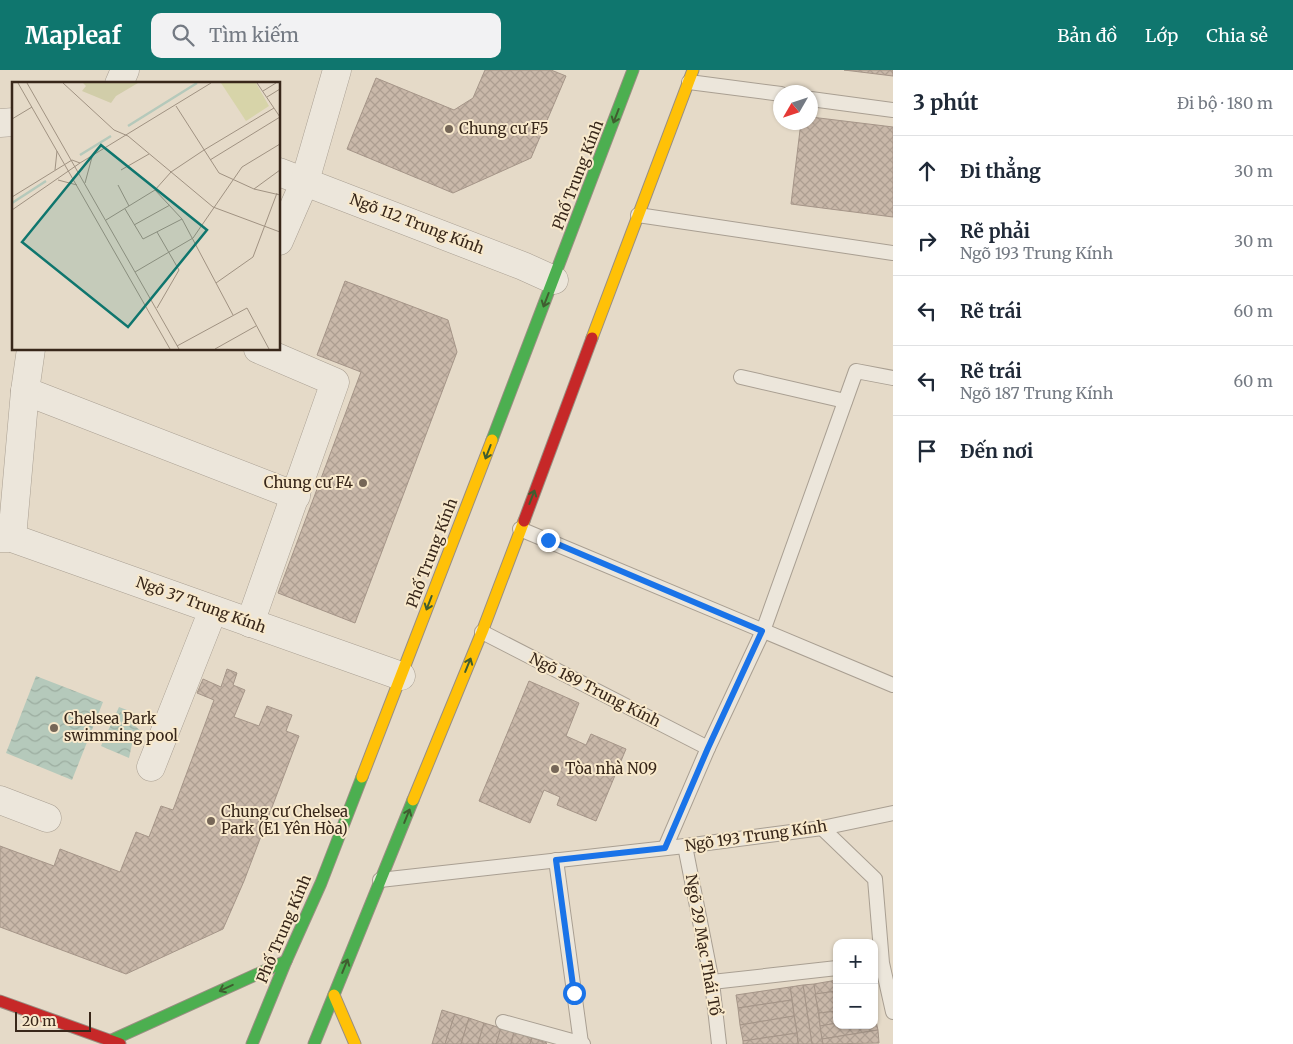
<!DOCTYPE html>
<html lang="vi">
<head>
<meta charset="utf-8">
<style>
  :root { --surface:#fff; --page:#f2f2f3; --text:#1f2937; --muted:#747a83; --line:#e0e1e3; --accent:#0f766e }
  body { margin:0; font-family:Merriweather,serif; background:var(--page); color:var(--text) }
  .controls { position:absolute; right:15px; bottom:15px; display:grid; overflow:hidden; border-radius:10px; box-shadow:0 1px 4px #0004 }
  .controls button { width:45px; height:45px; display:grid; place-items:center; padding:0; border:0; border-bottom:1px solid var(--line); background:var(--surface); color:var(--text); font:25px sans-serif }
  .compass { position:absolute; left:773px; top:15px; width:45px; height:45px; border-radius:50%; background:var(--surface); box-shadow:0 1px 4px #0004; rotate:231deg }
  .scale { position:absolute; left:15px; bottom:12px; width:76px; box-sizing:border-box; padding-left:5px; border:2px solid #38271a; border-top:0; font-size:14px; line-height:18px; white-space:nowrap; color:#38271a; -webkit-text-stroke:4px #f8e9cc; paint-order:stroke }
  .stop { position:absolute; width:15px; height:15px; margin:-11px; border:4px solid #1a73e8; border-radius:50%; background:#fff }
  .stop.end { background:#1a73e8; border-color:#fff; box-shadow:0 1px 5px #0008 }
  .list { margin:0; padding:0; list-style:none }
  h2 { display:flex; justify-content:space-between; align-items:center; height:65px; margin:0; padding:0 20px; font-size:21px }
  h2 small { font-size:16px; font-weight:400; color:var(--muted) }
  .list li { display:grid; grid-template-columns:32px 1fr auto; gap:15px; align-items:center; box-sizing:border-box; height:70px; padding:0 20px; border-top:1px solid var(--line) }
  .list b { display:block; font-size:19px; white-space:nowrap }
  .list p { margin:0; font-size:16px; white-space:nowrap; color:var(--muted) }
  .list em { font-size:16px; font-style:normal; color:var(--muted) }
  .icon { flex:none; width:28px; height:28px; fill:none; stroke:currentColor; stroke-width:2; stroke-linecap:round; stroke-linejoin:round }
  .map { position:relative; flex:none; width:893px; height:974px; overflow:hidden }
  header { display:flex; align-items:center; gap:30px; box-sizing:border-box; height:70px; padding:0 25px; background:var(--accent); color:#fff }
  header strong { font-size:24px }
  nav { display:flex; gap:28px; margin-inline-start:auto; font-size:18px }
  .search { width:350px; height:45px; background:var(--page); display:flex; align-items:center; gap:12px; box-sizing:border-box; padding:0 18px; border-radius:10px; color:var(--muted); font-size:19px }
  main { display:flex }
  aside { flex:1; background:var(--surface) }
  .map>svg:first-child { display:block }
  .water { fill:url(#water-waves) }
  .building { fill:url(#building-cross-hatch); stroke:#a59588 }
  .lines { fill:none; stroke-linecap:round; stroke-linejoin:round }
  .lane-casing { stroke:#a99f92; stroke-width:16 }
  .street-casing { stroke:#a99f92; stroke-width:29 }
  .fast-casing { stroke:#998e82; stroke-width:13 }
  .slow-casing { stroke:#998e82; stroke-width:13 }
  .jam-casing { stroke:#998e82; stroke-width:13 }
  .lane { stroke:#ece6db; stroke-width:14 }
  .street { stroke:#ece6db; stroke-width:28 }
  .fast { stroke:#4caf50; stroke-width:11 }
  .slow { stroke:#ffc107; stroke-width:11 }
  .jam { stroke:#c62828; stroke-width:11 }
  .oneway { stroke:#405d30 }
  .route { stroke:#1a73e8; stroke-width:6 }
  .poi-dot { fill:#756657; stroke:#f8e9cc; stroke-width:2 }
  .labels { text-anchor:middle; stroke-width:4; stroke-linejoin:round; paint-order:stroke }
  .poi-label { font-size:15px; fill:#38271a; stroke:#f8e9cc; text-anchor:start }
  .street-label { font-size:15px; fill:#38271a; stroke:#f8e9cc }
  .inset-river { fill:none; stroke:#b5c9bb; stroke-width:2.5 }
  .inset-road { fill:none; stroke:#a09282; stroke-width:1 }
  .view { fill:#0f766e; fill-opacity:0.15; stroke:#0f766e; stroke-width:2.5 }
  .inset-edge { fill:none; stroke:#38271a; stroke-width:2.5 }
</style>
</head>
<body>
<header>
<strong>Mapleaf</strong>
<div class="search"><svg class="icon" aria-label="search" viewBox="0 0 24 24"><circle cx="10" cy="10" r="6"/><path d="M15 15l6 6"/></svg>Tìm kiếm</div>
<nav><a>Bản đồ</a><a>Lớp</a><a>Chia sẻ</a></nav>
</header>
<main>
<div class="map">
<svg width="893" height="974" viewBox="0 0 893 974">
  <defs>
    <pattern id="water-waves" width="16" height="10" patternUnits="userSpaceOnUse" patternTransform="scale(1.25)"><rect width="16" height="10" fill="#b5c9bb"/><path d="M0 5q4-4 8 0t8 0" fill="none" stroke="#9cada0"/></pattern>
    <pattern id="building-cross-hatch" width="8" height="8" patternUnits="userSpaceOnUse" patternTransform="scale(1.25)"><rect width="8" height="8" fill="#c9b8a9"/><path d="M0 0l8 8M0 8l8-8" fill="none" stroke="#ad9e91"/></pattern>
  </defs>
  <rect width="100%" height="100%" fill="#e5dac8"/>
  <g class="water">
    <polygon points="36,606 103,632 72,710 6,683"/>
    <polygon points="119,637 135,643 135,656 142,662 132,674 129,688 101,676"/>
  </g>
  <g class="building">
    <polygon points="485,0 551,0 566,6 531,88 453,123 347,79 376,8 454,40 473,28"/>
    <polygon points="844,0 893,0 893,6"/>
    <polygon points="811,47 893,57 893,147 791,134 801,52 811,52"/>
    <polygon points="345,211 448,250 457,282 355,553 278,523 361,302 317,285"/>
    <polygon points="227,599 237,603 233,615 245,620 234,647 259,656 267,636 292,645 286,661 299,666 244,811 223,859 126,904 0,857 0,776 54,796 60,779 120,802 136,762 149,767 161,736 173,740 214,630 197,623 203,609 221,617"/>
    <polygon points="529,611 579,633 566,666 586,675 591,664 626,679 596,751 557,735 560,727 544,720 530,753 479,731"/>
    <polygon points="837,910 837,921 815,924 814,914"/>
    <polygon points="814,914 823,974 812,974 803,915"/>
    <polygon points="803,915 812,974 798,974 797,963 790,917"/>
    <polygon points="790,917 792,930 738,938 736,925"/>
    <polygon points="837,921 837,941 819,943 815,924"/>
    <polygon points="792,930 794,946 740,955 738,938"/>
    <polygon points="442,940 455,944 445,974 432,974"/>
    <polygon points="837,941 837,953 820,956 819,943"/>
    <polygon points="455,944 469,948 461,974 445,974"/>
    <polygon points="794,946 797,963 743,971 740,955"/>
    <polygon points="875,947 878,960 822,969 820,956 837,953 837,955 874,955"/>
    <polygon points="469,948 484,953 478,974 461,974"/>
    <polygon points="484,953 501,958 496,974 478,974"/>
    <polygon points="501,958 514,962 511,974 496,974"/>
    <polygon points="878,960 879,973 823,974 822,969"/>
    <polygon points="514,962 532,968 530,974 511,974"/>
    <polygon points="797,963 798,974 743,974 743,971"/>
    <polygon points="532,968 547,973 546,974 530,974"/>
  </g>
  <g class="lines">
    <g class="lane-casing">
      <g id="lane">
        <polyline points="689,12 781,24"/>
        <polyline points="811,29 893,40"/>
        <polyline points="638,145 893,183"/>
        <polyline points="741,307 845,331"/>
        <polyline points="520,459 893,615"/>
        <polyline points="482,562 708,678"/>
        <polyline points="822,758 875,809 882,893 893,942"/>
        <polyline points="685,776 712,912 719,974"/>
        <polyline points="665,778 708,678 763,561 856,301 893,308"/>
        <polyline points="556,790 581,973"/>
        <polyline points="380,810 685,776 822,758 893,743"/>
        <polyline points="712,912 837,898"/>
        <polyline points="503,952 583,974"/>
      </g>
    </g>
    <g class="street-casing">
      <g id="street">
        <polyline points="119,14 125,0"/>
        <polyline points="0,53 14,52"/>
        <polyline points="279,102 523,196 554,210"/>
        <polyline points="279,171 305,111 337,0"/>
        <polyline points="25,321 296,426"/>
        <polyline points="0,468 12,468 401,606"/>
        <polyline points="12,468 25,321 31,279"/>
        <polyline points="250,553 335,312 258,279"/>
        <polyline points="151,697 213,540"/>
        <polyline points="0,730 47,748"/>
      </g>
    </g>
    <g class="fast-casing">
      <g id="fast">
        <polyline points="492,370 633,0"/>
        <polyline points="112,970 286,891"/>
        <polyline points="252,974 286,891 321,813 362,707"/>
        <polyline points="314,974 413,730"/>
      </g>
    </g>
    <g class="slow-casing">
      <g id="slow">
        <polyline points="592,268 693,0"/>
        <polyline points="362,707 492,370"/>
        <polyline points="413,730 482,562 524,451"/>
        <polyline points="334,925 355,974"/>
      </g>
    </g>
    <g class="jam-casing">
      <g id="jam">
        <polyline points="524,451 592,268"/>
        <polyline points="0,931 120,974"/>
      </g>
    </g>
    <use href="#lane" class="lane"/>
    <use href="#street" class="street"/>
    <use href="#fast" class="fast"/>
    <use href="#slow" class="slow"/>
    <use href="#jam" class="jam"/>
  </g>
  <defs><path id="oneway-shaft" d="M-6 0H5M1.5-3L5.5 0L1.5 3" fill="none" stroke-width="1.6" stroke-linecap="round" stroke-linejoin="round" transform="scale(1.25)"/></defs>
  <g class="oneway">
    <use href="#oneway-shaft" transform="translate(616 46) rotate(111)"/>
    <use href="#oneway-shaft" transform="translate(546 230) rotate(111)"/>
    <use href="#oneway-shaft" transform="translate(488 382) rotate(111)"/>
    <use href="#oneway-shaft" transform="translate(532 427) rotate(-69)"/>
    <use href="#oneway-shaft" transform="translate(429 533) rotate(111)"/>
    <use href="#oneway-shaft" transform="translate(468 595) rotate(-68)"/>
    <use href="#oneway-shaft" transform="translate(407 746) rotate(-68)"/>
    <use href="#oneway-shaft" transform="translate(345 896) rotate(-68)"/>
    <use href="#oneway-shaft" transform="translate(226 918) rotate(155)"/>
  </g>
  <g class="lines">
    <polyline class="route" points="548,470 762,561 708,678 665,778 556,790 574,923"/>
  </g>
  <g class="poi-dot">
    <circle cx="449" cy="59" r="5"/>
    <circle cx="363" cy="413" r="5"/>
    <circle cx="54" cy="658" r="5"/>
    <circle cx="555" cy="699" r="5"/>
    <circle cx="211" cy="751" r="5"/>
  </g>
  <g class="labels">
    <g class="poi-label">
      <text x="459" y="64">Chung cư F5</text>
      <text x="353" y="418" text-anchor="end">Chung cư F4</text>
      <text x="64" y="654">Chelsea Park<tspan x="64" dy="17">swimming pool</tspan></text>
      <text x="565" y="704">Tòa nhà N09</text>
      <text x="221" y="747">Chung cư Chelsea<tspan x="221" dy="17">Park (E1 Yên Hòa)</tspan></text>
    </g>
    <g class="street-label">
      <text transform="translate(578 105) rotate(-69)" y="5">Phố Trung Kính</text>
      <text transform="translate(417 154) rotate(21)" y="5">Ngõ 112 Trung Kính</text>
      <text transform="translate(432 483) rotate(-69)" y="5">Phố Trung Kính</text>
      <text transform="translate(201 535) rotate(20)" y="5">Ngõ 37 Trung Kính</text>
      <text transform="translate(595 620) rotate(27)" y="5">Ngõ 189 Trung Kính</text>
      <text transform="translate(756 766) rotate(-8)" y="5">Ngõ 193 Trung Kính</text>
      <text transform="translate(284 859) rotate(-67)" y="5">Phố Trung Kính</text>
      <text transform="translate(703 875) rotate(80)" y="5">Ngõ 29 Mạc Thái Tổ</text>
    </g>
  </g>
  <g transform="translate(12 12)">
    <rect width="268" height="268" fill="#e5dac8"/>
    <path d="M209,1H244L257,24L234,39Z" fill="#d7d4a9"/>
    <path d="M71,1H126L104,14L99,21L70,9L74,4Z" fill="#d1cda9"/>
    <path class="inset-river" d="M116,44L185,1M68,73L99,54M0,121L34,99"/>
    <path class="inset-road" d="M6,1L158,267M15,1L167,267M51,1L102,48L116,54L201,125L268,150M251,9L264,1M255,15L268,7M164,24L207,91L242,107L268,113M0,37L20,25M198,78L268,35L245,1M43,88L45,69M109,88L137,72M46,98L65,103M73,101L80,75M106,103L117,124M242,107L268,88M143,108L170,137L221,233M0,115L60,78L68,81M113,127L131,157L170,137M0,128L68,81L199,1M94,138L143,108L159,90L192,68L262,26M122,143L158,123M123,190L181,156L230,85L268,62M204,201L241,175L265,111M145,226L167,188L145,150M165,264L235,226L257,267M203,267L244,244"/>
    <path class="view" d="M89,63L195,148L116,245L10,160Z"/>
    <rect width="268" height="268" class="inset-edge"/>
  </g>
</svg>
<div class="controls">
<button>+</button>
<button>−</button>
</div>
<svg class="compass" viewBox="-18 -18 36 36"><path d="M0-13l5 13h-10z" fill="#e53935"/><path d="M0 13l5-13h-10z" fill="#747a83"/></svg>
<div class="scale">20 m</div>
<div class="stop" style="left:574px;top:923px"></div>
<div class="stop end" style="left:548px;top:470px"></div>
</div>
<aside>
<h2>3 phút<small>Đi bộ · 180 m</small></h2>
<ul class="list">
<li><svg class="icon" aria-label="ahead" viewBox="0 0 24 24"><path d="M12 20V5M6 11l6-6 6 6"/></svg><div><b>Đi thẳng</b></div><em>30 m</em></li>
<li><svg class="icon" aria-label="right" viewBox="0 0 24 24"><path d="M7 20v-9h11M14 6l5 5-5 5"/></svg><div><b>Rẽ phải</b><p>Ngõ 193 Trung Kính</p></div><em>30 m</em></li>
<li><svg class="icon" aria-label="left" viewBox="0 0 24 24"><path d="M17 20v-9H6M10 6l-5 5 5 5"/></svg><div><b>Rẽ trái</b></div><em>60 m</em></li>
<li><svg class="icon" aria-label="left" viewBox="0 0 24 24"><path d="M17 20v-9H6M10 6l-5 5 5 5"/></svg><div><b>Rẽ trái</b><p>Ngõ 187 Trung Kính</p></div><em>60 m</em></li>
<li><svg class="icon" aria-label="arrive" viewBox="0 0 24 24"><path d="M6 21V4h12l-3 4 3 4H6"/></svg><div><b>Đến nơi</b></div></li>
</ul>
</aside>
</main>
</body>
</html>
